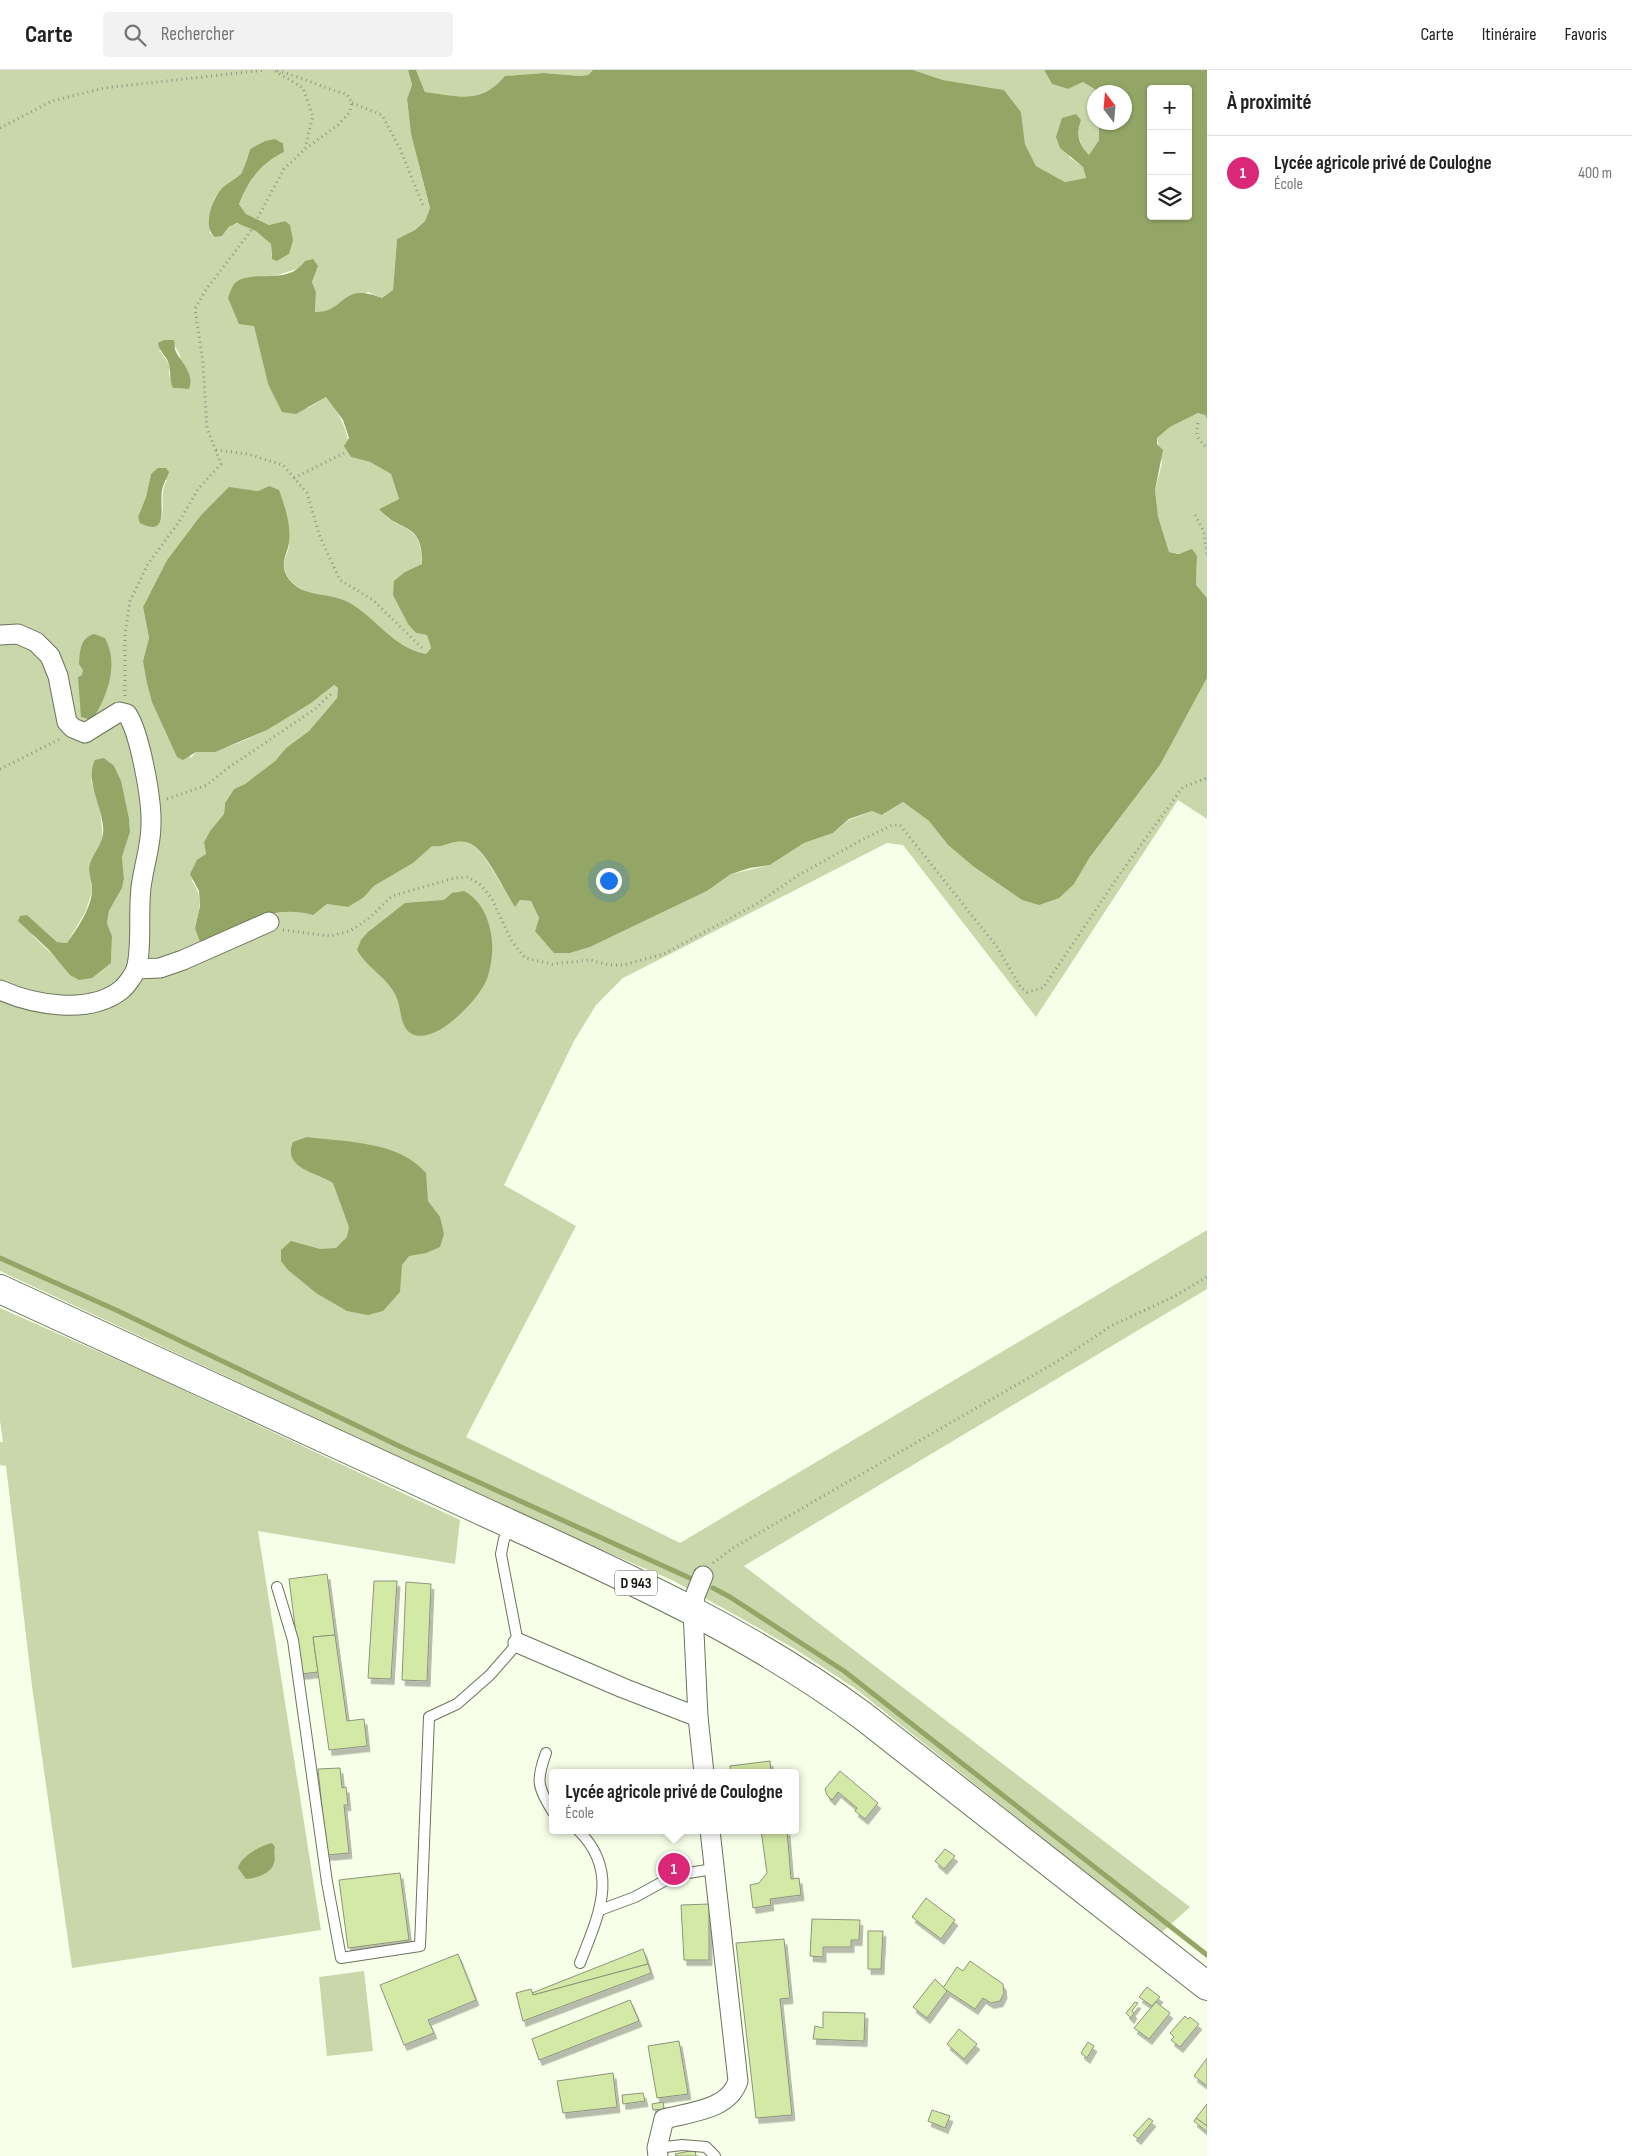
<!DOCTYPE html>
<html lang="fr">
<head>
<meta charset="utf-8">
<style>
  :root { --surface:#fff; --page:#f2f2f2; --text:#222; --muted:#767676; --line:#e0e0e0; --accent:#db2777 }
  body { margin:0; font-family:"Sofia Sans Condensed",sans-serif; background:var(--page); color:var(--text) }
  .controls { position:absolute; right:15px; top:15px; display:grid; overflow:hidden; border-radius:5px; box-shadow:0 1px 4px #0004 }
  .controls button { width:45px; height:45px; display:grid; place-items:center; padding:0; border:0; border-bottom:1px solid var(--line); background:var(--surface); color:var(--text); font:25px sans-serif }
  .compass { position:absolute; left:1087px; top:15px; width:45px; height:45px; border-radius:50%; background:var(--surface); box-shadow:0 1px 4px #0004; rotate:344deg }
  .you { position:absolute; left:608px; top:810px; width:18px; height:18px; margin:-12px; border:4px solid #fff; border-radius:50%; background:#1a73e8; box-shadow:0 0 0 8px #1a73e833 }
  .badge { display:grid; place-items:center; width:32px; height:32px; border-radius:50%; background:var(--accent); color:#fff; font-size:16px; font-weight:700 }
  .pin { position:absolute; translate:-50% -50%; border:2px solid #fff; box-shadow:0 1px 5px #0006 }
  .popup { position:absolute; left:549px; top:1699px; width:250px; height:65px; box-sizing:border-box; display:grid; place-content:center; border-radius:5px; background:var(--surface); filter:drop-shadow(0 1px 4px #0005); font-size:16px; white-space:nowrap; color:var(--muted) }
  .popup b { font-size:19px; color:var(--text) }
  .popup::after { content:''; position:absolute; left:50%; top:100%; margin-left:-10px; border:10px solid transparent; border-top-color:var(--surface) }
  .list { margin:0; padding:0; list-style:none }
  h2 { display:flex; justify-content:space-between; align-items:center; height:65px; margin:0; padding:0 20px; font-size:21px }
  h2 small { font-size:16px; font-weight:400; color:var(--muted) }
  .list li { display:grid; grid-template-columns:32px 1fr auto; gap:15px; align-items:center; box-sizing:border-box; height:75px; padding:0 20px; border-top:1px solid var(--line) }
  .list b { display:block; font-size:19px; white-space:nowrap }
  .list p { margin:0; font-size:16px; white-space:nowrap; color:var(--muted) }
  .list em { font-size:16px; font-style:normal; color:var(--muted) }
  .icon { flex:none; width:28px; height:28px; fill:none; stroke:currentColor; stroke-width:2; stroke-linecap:round; stroke-linejoin:round }
  .map { position:relative; flex:none; width:1207px; height:2086px; overflow:hidden }
  header { display:flex; align-items:center; gap:30px; box-sizing:border-box; height:70px; padding:0 25px; background:var(--surface); border-bottom:1px solid var(--line) }
  header strong { font-size:24px }
  nav { display:flex; gap:28px; margin-inline-start:auto; font-size:18px }
  .search { width:350px; height:45px; background:var(--page); display:flex; align-items:center; gap:12px; box-sizing:border-box; padding:0 18px; border-radius:5px; color:var(--muted); font-size:19px }
  main { display:flex }
  aside { flex:1; background:var(--surface) }
  .map>svg:first-child { display:block }
  .green { fill:#c9d7ab; fill-rule:evenodd }
  .water { fill:#93a666; fill-rule:evenodd }
  .lines { fill:none; stroke-linecap:round; stroke-linejoin:round }
  .stream { stroke:#93a666; stroke-width:5 }
  .building { fill:#d5e9a6; stroke:#8c947c; filter:url(#shadow) }
  .lane-casing { stroke:#6c735c; stroke-width:12 }
  .street-casing { stroke:#6c735c; stroke-width:21 }
  .primary-casing { stroke:#6c735c; stroke-width:30 }
  .path { stroke:#919686; stroke-width:3; stroke-dasharray:1 4; stroke-linecap:butt }
  .lane { stroke:#fff; stroke-width:10 }
  .street { stroke:#fff; stroke-width:19 }
  .primary { stroke:#fff; stroke-width:28 }
  .labels { text-anchor:middle; stroke-width:4; stroke-linejoin:round; paint-order:stroke }
  .shield { fill:#fff; stroke:#5b5d57; stroke-width:1 }
  .shield-label { font-size:15px; font-weight:bold; fill:#15180f }
</style>
</head>
<body>
<header>
<strong>Carte</strong>
<div class="search"><svg class="icon" aria-label="search" viewBox="0 0 24 24"><circle cx="10" cy="10" r="6"/><path d="M15 15l6 6"/></svg>Rechercher</div>
<nav><a>Carte</a><a>Itinéraire</a><a>Favoris</a></nav>
</header>
<main>
<div class="map">
<svg width="1207" height="2086" viewBox="0 0 1207 2086">
  <defs>
    <filter id="shadow"><feDropShadow dx="3" dy="5.5" stdDeviation="0" flood-color="#0004"/></filter>
  </defs>
  <rect width="100%" height="100%" fill="#f8ffe9"/>
  <g class="green">
    <path d="M0,0H408L412,15L407,29L411,64L430,138L425,151L415,160L397,169L393,220L382,228L368,222L324,242H315L316,222L312,212L318,196L300,198L271,207H247L254,255L268,314L308,338L326,327C342,346 348,362 351,387L370,392L391,404L399,429L379,439C399,465 422,449 422,494L405,502L393,525L416,563L427,565L431,578L426,584C393,577 377,549 348,533C327,521 298,529 286,503C280,491 289,485 289,474C290,464 273,427 269,416L258,421L229,418L201,445L167,490L143,537L149,568L143,591L191,688L196,682C241,682 286,647 323,624L327,619L334,615L338,618L337,628L309,661L286,678L275,691L245,714L234,719L225,733L224,744L210,761L204,772L206,784L192,811C204,828 199,839 195,858C210,857 227,857 241,853C268,847 285,836 313,844L327,834L348,837L363,828L374,816L413,793L432,775C445,778 453,769 466,772C484,776 503,821 515,836L520,830L531,831L539,848L535,861L570,883L590,877L707,821L731,804L770,795L804,773L833,763L849,750L872,741L883,745L903,732L929,751L948,775L974,797L1022,830L1074,814L1090,787L1160,695L1207,608V749L1178,730L1036,947L903,775L887,773L623,908L596,935L574,971L504,1115L576,1156L466,1367L680,1473L1207,1160V1219L744,1496L1190,1837L1161,1863L856,1619L795,1579L730,1542L672,1510L571,1467L0,1201ZM278,70L283,73L284,82C260,94 250,109 239,134L246,144L269,155L285,151L289,184L277,191L271,185V174C263,165 243,146 230,157C227,159 225,163 222,166L215,167L210,163L214,129L221,119L242,103L250,79L265,71ZM175,276L180,286L185,319L173,318L169,304L170,295L159,280ZM151,404L167,410C158,425 167,442 159,454L150,457L138,447L146,427ZM91,710L125,730L129,748L130,762L122,787L124,809L122,818L109,841L107,853L112,866L111,893L59,891L33,866L27,845L57,872L67,873L86,841L92,821L90,793L103,769L100,739Z"/>
    <path d="M416,0H593L588,5L580,6L544,3L506,6C480,35 459,26 425,22Z"/>
    <path d="M913,0H1044L1052,14L1068,19L1083,12L1099,22H1094V52L1102,53L1099,54V70L1089,85C1079,73 1076,65 1081,50L1075,44L1069,87L1083,97L1086,108L1065,112L1036,96L1025,74L1021,42L1004,20L943,10Z"/>
    <polygon points="1198,343 1205,345 1207,349 1207,528 1196,515 1197,486 1169,482 1158,446 1155,420 1162,393 1157,368 1170,357"/>
    <polygon points="0,1238 149,1304 460,1450 455,1494 258,1461 321,1860 72,1898 32,1616 6,1396 0,1395 0,1372 3,1372 0,1351"/>
    <polygon points="364,1901 373,1981 327,1986 319,1907"/>
  </g>
  <g class="water">
    <path d="M408,0H416L425,22C459,26 481,35 505,6L544,3L580,6L588,5L593,0H913L943,10L1004,20L1021,42L1025,74L1036,96L1065,112L1086,108L1083,97L1060,78L1056,67L1062,48L1076,44L1081,50C1076,65 1078,73 1089,85L1099,70V54L1124,52V22H1099L1083,12L1068,19L1052,14L1044,0H1207V349L1205,345L1198,343L1170,357L1157,368V374L1163,380L1155,420L1158,446L1169,482L1179,484L1192,479L1197,486L1196,515L1207,528V608L1160,695L1090,787L1074,814L1059,828L1039,835L1022,830L974,797L948,775L929,751L903,732L882,745L872,741L849,749L833,763L804,773L770,795L750,798L731,804L707,821L590,877L570,883H554L535,861L539,848L531,831L520,830L515,837C504,821 485,776 466,772C453,769 444,778 432,776L413,793L374,816L363,828L348,837L327,834L313,845C274,833 235,856 200,872L195,858L200,836L199,821L190,804L197,790L206,784L204,772L210,761L224,744L225,733L234,719L245,714L275,691L286,678L309,661L337,628L338,618L334,615L311,633L267,660L215,682H196L183,690L177,687L152,632L147,613L143,591L149,568L143,537L167,490L201,445L229,417L258,421L269,416L279,420C285,437 291,454 289,472C288,483 281,490 285,502C296,529 327,521 348,532C377,548 392,577 426,584L431,578L427,565L416,563L408,554L393,525L394,511L405,502L422,494C423,450 400,464 379,439L399,429L391,404L370,392L351,387L344,376L349,368L343,350L326,327L296,344L282,342L268,314L254,256L239,254L228,228C230,223 232,216 235,213C251,198 287,217 305,191L313,189L318,196L312,212L316,222L315,242C346,243 340,211 382,228L393,220L397,169L415,160L425,151L430,138L411,64L407,29L412,15ZM1151,19H1188V146H1151Z"/>
    <path d="M275,69L283,73L284,82C260,94 249,110 239,134L246,144L269,155L285,151L290,155L293,170L289,184L277,191L272,189L271,174L256,161L237,153L229,157L222,166L215,167C202,157 212,129 222,118C228,113 235,109 241,104C243,102 249,83 250,79L265,71Z"/>
    <path d="M164,270H174C175,274 174,278 176,282C182,293 195,305 189,319L173,318C169,309 171,302 169,294C167,286 159,282 158,273Z"/>
    <path d="M158,398H166L169,402C167,408 163,414 162,420C159,436 170,468 140,453L138,447L146,427L151,404Z"/>
    <path d="M94,564L105,568C119,594 108,626 92,650L81,647L78,607L82,605L83,600L79,594C80,581 80,568 94,564Z"/>
    <path d="M104,688L114,696L121,711L129,748L130,762L122,787L124,809L122,818L109,841L107,853L112,866L111,893L92,908L79,910L70,905L49,880L18,851L20,846L27,845L57,872L67,873C77,859 91,839 92,821C93,811 86,801 91,791C96,778 105,772 103,756C101,734 85,710 95,690Z"/>
    <path d="M464,821C475,827 481,835 486,846C494,866 494,885 488,906C482,927 436,976 412,964C399,957 402,938 396,926C387,907 367,898 357,880L361,870L368,862L405,833L444,830L452,823Z"/>
    <path d="M307,1067C346,1072 399,1071 426,1103L428,1131L440,1147L444,1164L440,1177L426,1183L409,1186L402,1195L400,1222L383,1241L368,1245L347,1241L316,1223L288,1200L281,1191V1180L291,1171L320,1179L336,1178L347,1167L349,1157L333,1113C317,1102 282,1099 293,1072Z"/>
    <path d="M272,1773L275,1777C273,1783 276,1788 274,1793C271,1804 256,1808 246,1809L238,1798C240,1787 261,1775 272,1773Z"/>
  </g>
  <g class="lines">
    <g class="stream">
      <polyline points="0,1188 116,1240 399,1376 692,1509"/>
      <polyline points="713,1518 730,1527 844,1601 1207,1885"/>
    </g>
  </g>
  <g class="building">
    <polygon points="327,1504 335,1565 313,1567 318,1602 301,1604 289,1509"/>
    <polygon points="374,1511 397,1511 391,1609 368,1608"/>
    <polygon points="406,1512 431,1514 427,1611 402,1610"/>
    <polygon points="335,1565 347,1651 364,1649 367,1676 329,1680 313,1567"/>
    <polygon points="770,1691 771,1703 731,1703 730,1696"/>
    <polygon points="340,1698 342,1718 346,1717 348,1735 344,1735 349,1783 327,1785 318,1699"/>
    <polygon points="840,1701 878,1733 865,1749 855,1741 857,1738 838,1722 832,1730 827,1725 825,1719"/>
    <polygon points="761,1760 787,1760 791,1809 799,1808 801,1825 770,1829 771,1835 753,1838 750,1815 759,1813 767,1803"/>
    <polygon points="945,1779 955,1786 944,1799 935,1791"/>
    <polygon points="400,1803 409,1870 348,1878 339,1810"/>
    <polygon points="926,1828 955,1850 941,1869 912,1847"/>
    <polygon points="709,1834 709,1890 684,1890 681,1835"/>
    <polygon points="812,1849 860,1850 859,1870 851,1870 851,1877 823,1877 823,1887 810,1886"/>
    <polygon points="868,1861 883,1861 881,1899 868,1899"/>
    <polygon points="784,1869 790,1928 780,1929 792,2045 756,2048 736,1873"/>
    <polygon points="643,1879 648,1894 533,1925 532,1923"/>
    <polygon points="458,1884 476,1930 428,1950 434,1963 404,1975 380,1915"/>
    <polygon points="970,1891 1003,1914 1004,1923 1000,1931 991,1933 983,1928 975,1939 943,1918 957,1897 963,1901"/>
    <polygon points="648,1894 651,1903 523,1951 516,1923 531,1919 533,1925"/>
    <polygon points="935,1909 947,1921 927,1948 913,1937"/>
    <polygon points="1147,1917 1160,1927 1152,1936 1139,1927"/>
    <polygon points="630,1930 639,1951 539,1990 532,1969"/>
    <polygon points="1135,1932 1138,1933 1132,1941 1134,1943 1131,1948 1126,1943"/>
    <polygon points="1156,1932 1170,1943 1149,1969 1134,1958"/>
    <polygon points="823,1942 865,1943 864,1971 813,1969 815,1956 823,1958"/>
    <polygon points="1185,1946 1188,1949 1190,1947 1199,1954 1180,1977 1171,1970 1174,1967 1170,1963"/>
    <polygon points="959,1959 977,1974 964,1989 947,1974"/>
    <polygon points="679,1971 688,2024 657,2028 648,1976"/>
    <polygon points="1088,1972 1094,1976 1087,1988 1081,1983"/>
    <polygon points="1207,1988 1207,2016 1194,2006"/>
    <polygon points="613,2003 617,2037 563,2043 557,2011"/>
    <polygon points="643,2023 645,2031 623,2034 622,2025"/>
    <polygon points="663,2032 664,2039 653,2040 652,2034"/>
    <polygon points="1207,2034 1207,2056 1196,2048"/>
    <polygon points="932,2040 950,2046 945,2058 928,2051"/>
    <polygon points="1149,2048 1153,2051 1138,2069 1133,2065"/>
    <polygon points="1196,2048 1207,2056 1207,2062 1194,2051"/>
    <polygon points="695,2080 696,2086 676,2086 675,2084"/>
  </g>
  <g class="lines">
    <g class="lane-casing">
      <g id="lane">
        <polyline points="277,1517 293,1570 327,1812 341,1888 420,1876 429,1647 457,1634 490,1605 518,1573 501,1484 504,1469 511,1457"/>
        <path d="M546,1683C536,1710 537,1717 553,1742"/>
        <path d="M578,1760C621,1802 598,1846 580,1893"/>
        <polyline points="600,1840 635,1827 675,1805 714,1799"/>
        <polyline points="657,2078 682,2075 706,2077 715,2086"/>
      </g>
    </g>
    <g class="street-casing">
      <g id="street">
        <path d="M0,565L18,564L36,572L50,586L58,606L67,652L73,658L85,663L119,642L127,644C140,663 152,730 151,755C151,774 145,792 142,811C137,835 143,877 136,899C134,905 126,916 121,920C89,945 34,935 0,920"/>
        <polyline points="136,899 160,898 183,890 269,852"/>
        <polyline points="518,1573 623,1618 698,1647 693,1541 695,1526 703,1506"/>
        <polyline points="698,1647 704,1703"/>
        <path d="M658,2086L657,2078L664,2049C690,2042 729,2040 738,2011L710,1760"/>
      </g>
    </g>
    <g class="primary-casing">
      <path id="primary" d="M0,1219C157,1291 314,1364 471,1436C606,1498 743,1557 863,1646L1207,1916"/>
    </g>
    <g class="path">
      <polyline points="275,1 303,18 313,46 305,78"/>
      <polyline points="352,33 382,45 400,79 424,138"/>
      <polyline points="0,58 52,31 104,18 265,0"/>
      <path d="M1198,353C1195,366 1198,369 1207,378"/>
      <polyline points="216,380 248,384 283,395 307,423 320,467 340,510 373,530 423,579"/>
      <polyline points="294,408 344,383"/>
      <polyline points="1195,445 1204,462 1207,486"/>
      <path d="M125,626V564L130,531L148,494L179,452L198,419L221,394L207,358L203,293L195,239L205,221L250,162L284,99L305,79L338,55L350,42L352,33L347,24C322,18 300,6 274,0"/>
      <polyline points="0,699 60,669"/>
      <polyline points="167,729 207,715 228,698 315,639 333,622"/>
      <polyline points="283,860 330,866 350,861 368,849 392,826 455,808 468,807 481,815 492,829 511,870 525,888 552,894 590,890 609,895 623,895 664,884 755,835 797,806 858,772 892,755 900,755 997,877 1021,918 1027,922 1043,918 1122,801 1183,717 1207,708"/>
      <polyline points="713,1493 733,1478 1058,1291 1111,1256 1173,1227 1207,1207"/>
    </g>
    <use href="#lane" class="lane"/>
    <use href="#street" class="street"/>
    <use href="#primary" class="primary"/>
  </g>
  <g class="labels">
    <rect class="shield" x="615" y="1500.5" width="42" height="25" rx="4"/>
    <g class="shield-label">
      <text x="636" y="1518">D 943</text>
    </g>
  </g>
</svg>
<div class="controls">
<button>+</button>
<button>−</button>
<button><svg class="icon" aria-label="layers" viewBox="0 0 24 24"><path d="M12 4l9 5-9 5-9-5zM3 14l9 5 9-5"/></svg></button>
</div>
<svg class="compass" viewBox="-18 -18 36 36"><path d="M0-13l5 13h-10z" fill="#e53935"/><path d="M0 13l5-13h-10z" fill="#767676"/></svg>
<div class="you"></div>
<div class="pin badge" style="left:674px;top:1799px">1</div>
<div class="popup"><b>Lycée agricole privé de Coulogne</b>École</div>
</div>
<aside>
<h2>À proximité<small></small></h2>
<ul class="list">
<li><span class="badge">1</span><div><b>Lycée agricole privé de Coulogne</b><p>École</p></div><em>400 m</em></li>
</ul>
</aside>
</main>
</body>
</html>
